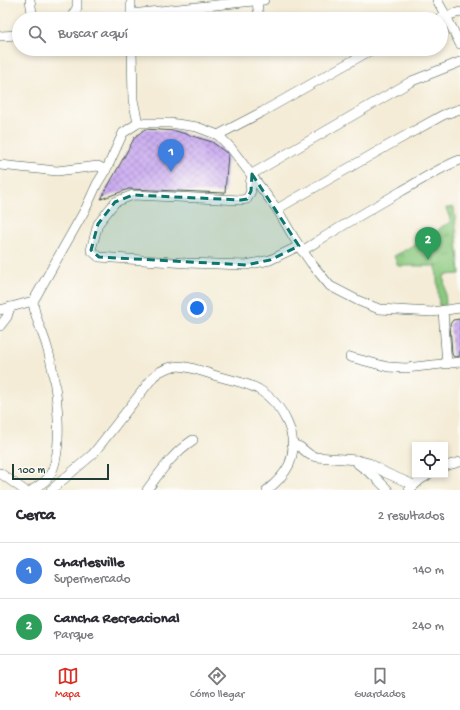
<!DOCTYPE html>
<html lang="es">
<head>
<meta charset="utf-8">
<style>
  :root { --surface:#fff; --page:#f2f2f3; --text:#2b2b33; --muted:#7c7c81; --line:#e1e1e2; --accent:#d93025 }
  body { margin:0; font-family:"Gochi Hand",sans-serif; background:var(--page); color:var(--text) }
  .controls { position:absolute; right:12px; bottom:12px; display:grid; overflow:hidden; border-radius:0px; box-shadow:0 2px 6px #0003 }
  .controls button { width:36px; height:36px; display:grid; place-items:center; padding:0; border:0; border-bottom:1px solid var(--line); background:var(--surface); color:var(--text); font:20px sans-serif }
  .scale { position:absolute; left:12px; bottom:10px; width:97px; box-sizing:border-box; padding-left:4px; border:2px solid #1f3d34; border-top:0; font-size:11px; line-height:14px; white-space:nowrap; color:#1f3d34; -webkit-text-stroke:3px #fdfcf7; paint-order:stroke }
  .you { position:absolute; left:197px; top:308px; width:14px; height:14px; margin:-10px; border:3px solid #fff; border-radius:50%; background:#1a73e8; box-shadow:0 0 0 6px #1a73e833 }
  .badge { display:grid; place-items:center; width:26px; height:26px; border-radius:50%; background:var(--accent); color:#fff; font-size:13px; font-weight:700 }
  .pin { position:absolute; translate:-50% -33px; filter:drop-shadow(0 1px 2px #0008) }
  .pin::after { content:''; position:absolute; top:21px; width:14px; height:12px; background:inherit; clip-path:polygon(0 0,100% 0,50% 100%) }
  .list { margin:0; padding:0; list-style:none }
  h2 { display:flex; justify-content:space-between; align-items:center; height:52px; margin:0; padding:0 16px; font-size:17px }
  h2 small { font-size:13px; font-weight:400; color:var(--muted) }
  .list li { display:grid; grid-template-columns:26px 1fr auto; gap:12px; align-items:center; box-sizing:border-box; height:56px; padding:0 16px; border-top:1px solid var(--line) }
  .list b { display:block; font-size:15px; white-space:nowrap }
  .list p { margin:0; font-size:13px; white-space:nowrap; color:var(--muted) }
  .list em { font-size:13px; font-style:normal; color:var(--muted) }
  .icon { flex:none; width:22px; height:22px; fill:none; stroke:currentColor; stroke-width:2; stroke-linecap:round; stroke-linejoin:round }
  .map { position:relative; flex:none; width:460px; height:490px; overflow:hidden }
  .search { position:absolute; background:var(--surface); box-shadow:0 2px 6px #0003; left:12px; right:12px; top:12px; height:44px; display:flex; align-items:center; gap:10px; box-sizing:border-box; padding:0 14px; border-radius:22px; color:var(--muted); font-size:15px }
  .sheet { height:164px; background:var(--surface) }
  nav { display:flex; justify-content:space-around; align-items:center; box-sizing:border-box; height:56px; border-top:1px solid var(--line); background:var(--surface); font-size:11px; color:var(--muted) }
  nav a { display:grid; justify-items:center; gap:2px }
  nav .on { color:var(--accent) }
  .map>svg:first-child { display:block }
  .park { fill:url(#park-tufts); stroke:#55835a }
  .building { fill:url(#building-cross-hatch) }
  .lines { fill:none; stroke-linecap:round; stroke-linejoin:round }
  .minor-casing { stroke:#3f574c; stroke-width:10 }
  .minor { stroke:#fff; stroke-width:9 }
  .marked { fill:#0f766e; fill-opacity:0.2; stroke:#0f766e; stroke-width:3; stroke-dasharray:8 5; stroke-linejoin:round }
</style>
</head>
<body>
<div class="map">
<svg width="460" height="490" viewBox="0 0 460 490">
  <defs>
    <pattern id="park-tufts" width="24" height="20" patternUnits="userSpaceOnUse"><rect width="24" height="20" fill="#8bc97f"/><path d="M3 7l-1-3M5 7V3M7 7l1-3M15 17l-1-3M17 17v-4M19 17l1-3" fill="none" stroke="#71a469"/></pattern>
    <pattern id="building-cross-hatch" width="8" height="8" patternUnits="userSpaceOnUse"><rect width="8" height="8" fill="#caaaf1"/><path d="M0 0l8 8M0 8l8-8" fill="none" stroke="#a38cc4"/></pattern>
  </defs>
  <rect width="100%" height="100%" fill="#fdfcf7"/>
  <filter id="ink" filterUnits="userSpaceOnUse"><feTurbulence type="fractalNoise" baseFrequency=".025" numOctaves="2"/><feDisplacementMap in="SourceGraphic" scale="8" xChannelSelector="R" yChannelSelector="G"/><feConvolveMatrix kernelMatrix="1 2 1 2 8 2 1 2 1" color-interpolation-filters="sRGB"/></filter>
  <filter id="wash" filterUnits="userSpaceOnUse"><feTurbulence type="fractalNoise" baseFrequency=".012" numOctaves="4" result="noise"/><feDisplacementMap in="SourceGraphic" scale="16" xChannelSelector="R" yChannelSelector="G"/><feGaussianBlur stdDeviation="0.9" result="paint"/><feColorMatrix in="noise" values="0 0 0 0 0 0 0 0 0 0 0 0 0 0 0 0 0 1.4 0 .05"/><feComposite in="paint" operator="in"/></filter>
  <g filter="url(#wash)">
    <rect width="100%" height="100%" fill="#f4ecd7"/>
    <polygon class="park" points="454,207 460,274 444,275 446,305 439,306 436,266 398,266 394,256 435,234 441,227 451,222 446,208"/>
    <g id="blocks">
      <g class="building">
        <polygon points="145,129 176,131 212,142 228,154 225,193 129,189 101,199 135,137"/>
        <polygon points="460,319 460,356 454,357 452,354 450,324 453,320"/>
      </g>
    </g>
  </g>
  <g filter="url(#ink)">
    <use href="#blocks" fill-opacity="0" stroke="#3f574c" stroke-width="1"/>
    <g class="lines">
      <g class="minor-casing">
        <g id="minor">
          <polyline points="30,0 33,19"/>
          <polyline points="131,0 131,19"/>
          <polyline points="437,0 446,16 460,12"/>
          <polyline points="257,1 259,19"/>
          <polyline points="131,14 264,0"/>
          <polyline points="70,19 77,8 77,0"/>
          <polyline points="438,19 446,16 460,44"/>
          <polyline points="0,36 19,35"/>
          <polyline points="132,49 133,100 138,123"/>
          <polyline points="218,135 262,112 373,49"/>
          <polyline points="0,165 57,171 98,166 106,170"/>
          <polyline points="277,209 396,141 443,115 460,109"/>
          <polyline points="299,246 270,260 246,265 187,263 99,257 91,250 98,224 115,202 133,195 241,200 247,199 251,191 250,184 252,174 412,81 460,62"/>
          <path d="M302,251C335,230 367,211 400,192C420,181 439,168 460,160"/>
          <polyline points="0,310 33,301 35,298 86,208 97,184 108,166 123,133 138,123 170,123 197,127 218,135 231,148 277,209 294,238 311,263 330,286 359,301 379,309 432,312 460,308"/>
          <polyline points="443,311 447,364"/>
          <polyline points="0,326 7,317 10,307"/>
          <polyline points="350,357 388,367 406,368 460,362"/>
          <polyline points="292,444 300,447 310,455 316,457 357,460 369,463 386,473 414,485"/>
          <polyline points="357,460 358,464 374,476 388,490"/>
          <polyline points="445,466 460,462"/>
          <polyline points="0,473 24,490"/>
          <path d="M32,490C37,487 43,483 47,479C67,457 56,375 47,347C43,332 34,317 33,301"/>
          <path d="M51,490L93,454L154,376C174,358 194,369 217,376C230,380 245,382 258,389C282,403 301,437 289,465C284,475 276,483 267,490"/>
          <path d="M147,490C161,471 173,453 193,440"/>
          <polyline points="409,490 420,480 428,475"/>
        </g>
      </g>
      <use href="#minor" class="minor"/>
    </g>
  </g>
  <path class="marked" d="M252,174L299,246L270,260L246,265L99,257L91,250L98,224L115,202L133,195L241,200L247,199L251,191Z"/>
</svg>
<div class="controls">
<button><svg class="icon" aria-label="locate" viewBox="0 0 24 24"><circle cx="12" cy="12" r="6"/><path d="M12 2v4M12 18v4M2 12h4M18 12h4"/></svg></button>
</div>
<div class="scale">100 m</div>
<div class="you"></div>
<div class="pin badge" style="left:171px;top:172px;background:#3f7fe0">1</div>
<div class="pin badge" style="left:428px;top:260px;background:#2e9e5b">2</div>
<div class="search"><svg class="icon" aria-label="search" viewBox="0 0 24 24"><circle cx="10" cy="10" r="6"/><path d="M15 15l6 6"/></svg>Buscar aquí</div>
</div>
<section class="sheet">
<h2>Cerca<small>2 resultados</small></h2>
<ul class="list">
<li><span class="badge" style="background:#3f7fe0">1</span><div><b>Charlesville</b><p>Supermercado</p></div><em>140 m</em></li>
<li><span class="badge" style="background:#2e9e5b">2</span><div><b>Cancha Recreacional</b><p>Parque</p></div><em>240 m</em></li>
</ul>
</section>
<nav>
<a class="on"><svg class="icon" aria-label="map" viewBox="0 0 24 24"><path d="M3 6l6-2 6 2 6-2v14l-6 2-6-2-6 2zM9 4v14M15 6v14"/></svg>Mapa</a>
<a><svg class="icon" aria-label="directions" viewBox="0 0 24 24"><path d="M12 3l9 9-9 9-9-9zM9 14v-3h6M13 9l2 2-2 2"/></svg>Cómo llegar</a>
<a><svg class="icon" aria-label="saved" viewBox="0 0 24 24"><path d="M7 4h10v16l-5-4-5 4z"/></svg>Guardados</a>
</nav>
</body>
</html>
